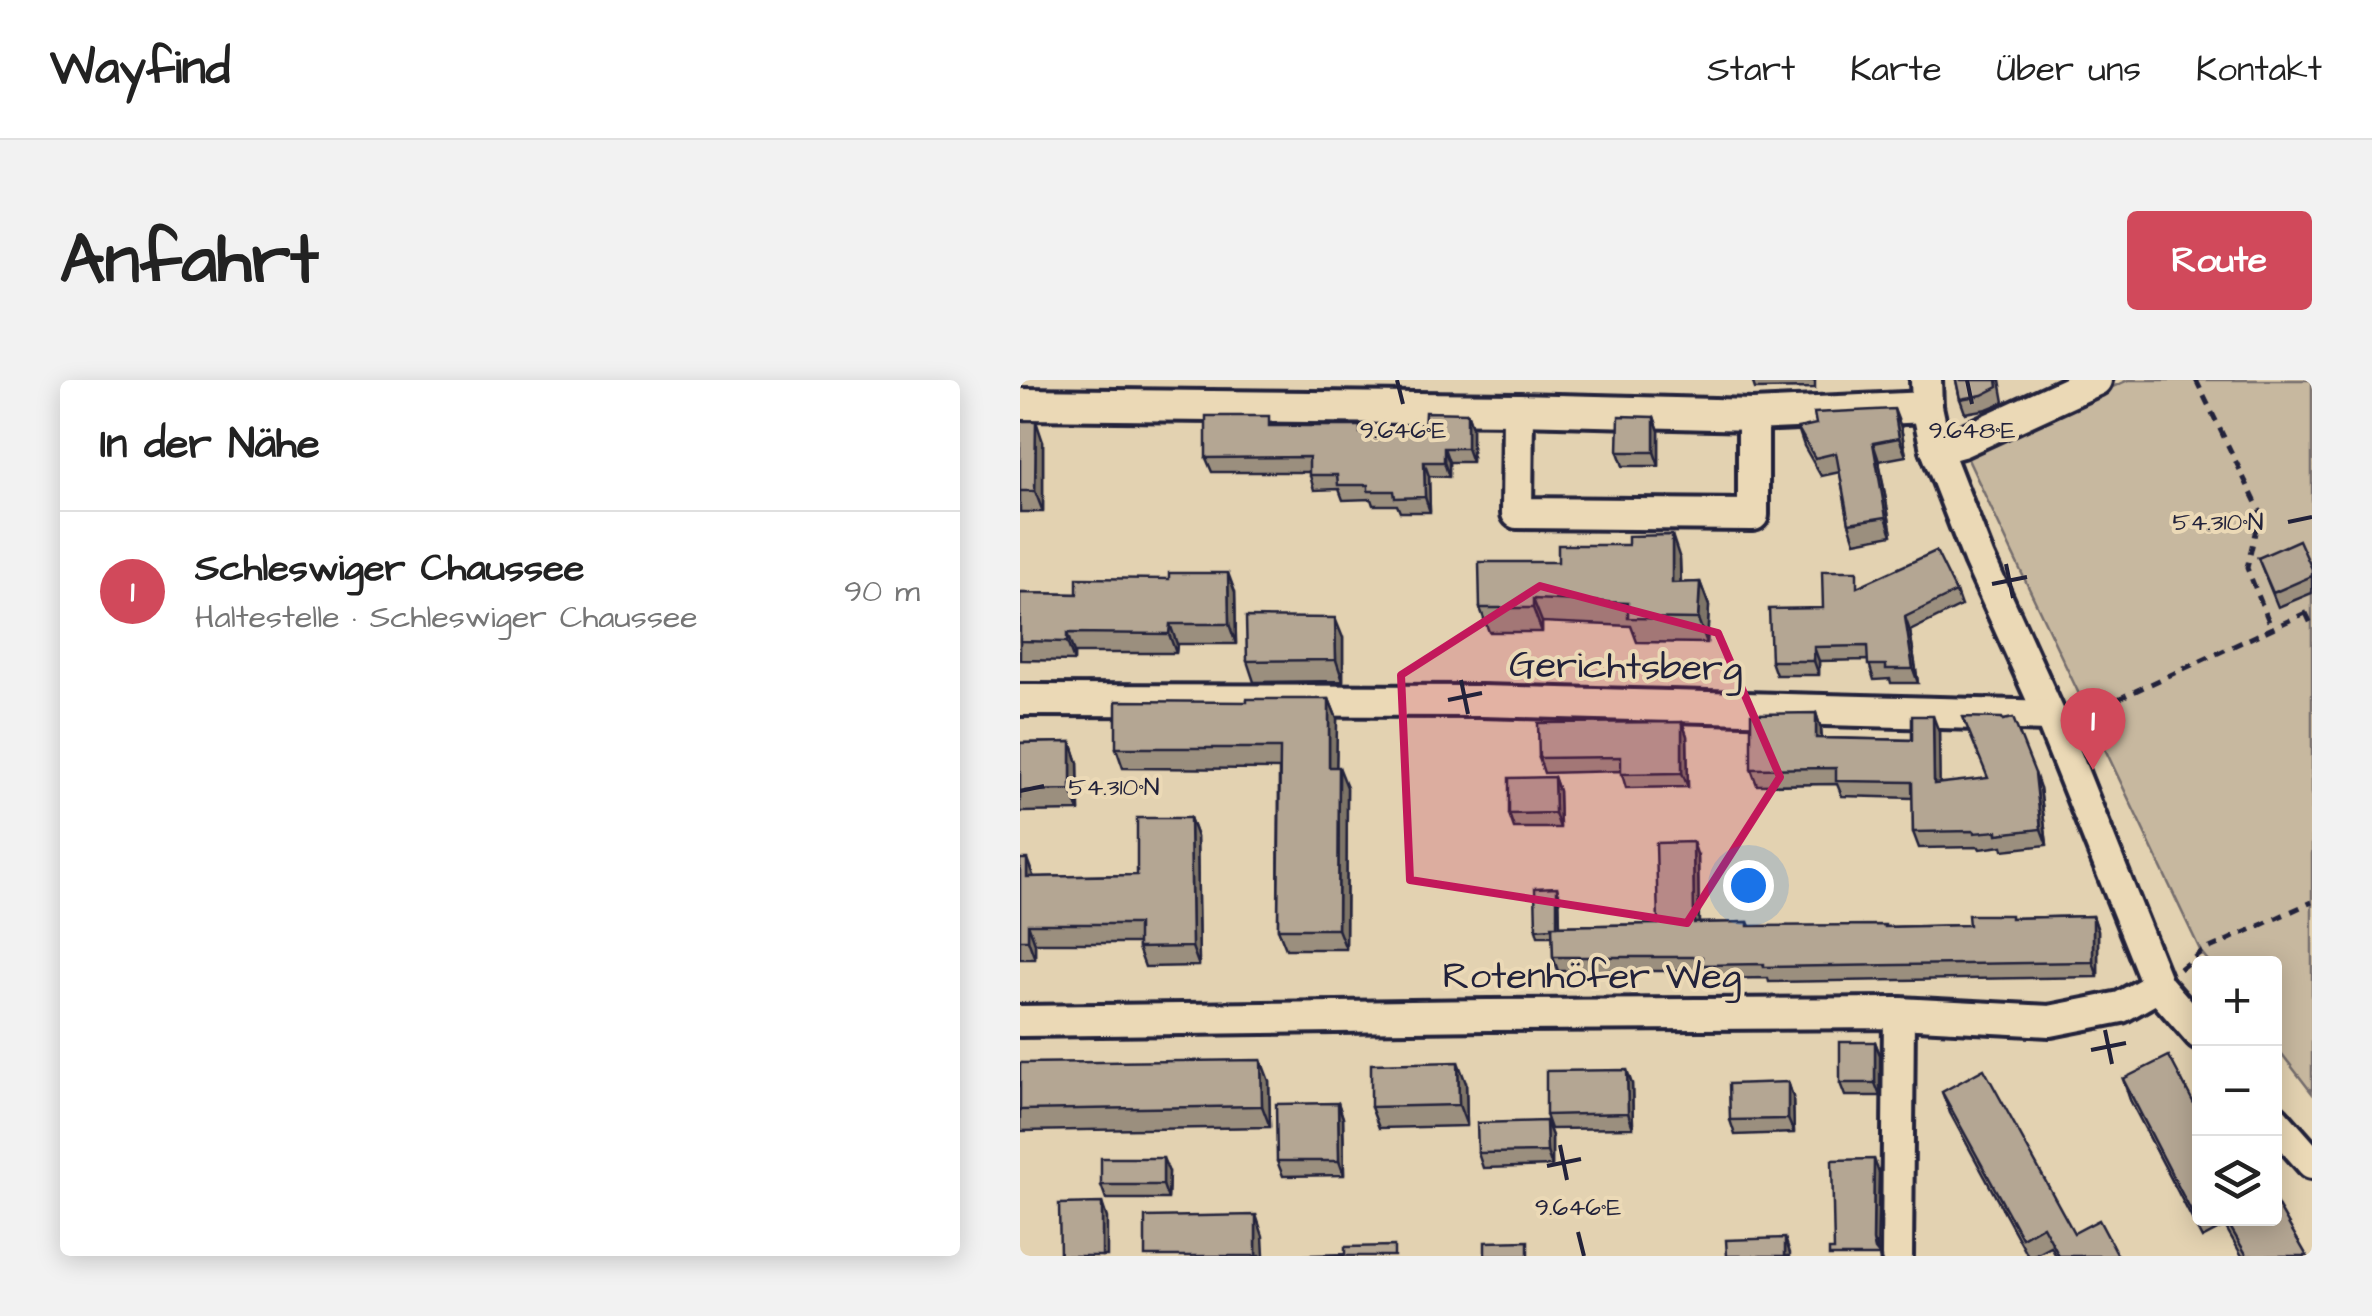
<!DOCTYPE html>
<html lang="de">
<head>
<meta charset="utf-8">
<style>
  :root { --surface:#fff; --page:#f2f2f2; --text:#222; --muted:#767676; --line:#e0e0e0; --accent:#d1495b }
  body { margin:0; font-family:"Architects Daughter",sans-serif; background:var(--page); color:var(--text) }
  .controls { position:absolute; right:30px; bottom:30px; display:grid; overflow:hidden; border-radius:10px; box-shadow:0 5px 25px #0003 }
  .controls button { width:90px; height:90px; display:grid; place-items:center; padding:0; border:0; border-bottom:2px solid var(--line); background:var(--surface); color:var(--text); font:50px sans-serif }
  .you { position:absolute; left:728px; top:505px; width:35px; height:35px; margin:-25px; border:8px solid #fff; border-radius:50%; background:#1a73e8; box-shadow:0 0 0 15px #1a73e833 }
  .badge { display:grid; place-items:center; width:65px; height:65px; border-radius:50%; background:var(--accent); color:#fff; font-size:32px; font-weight:700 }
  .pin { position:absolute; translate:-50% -82px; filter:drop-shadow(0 2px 5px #0008) }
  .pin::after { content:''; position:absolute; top:52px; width:35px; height:30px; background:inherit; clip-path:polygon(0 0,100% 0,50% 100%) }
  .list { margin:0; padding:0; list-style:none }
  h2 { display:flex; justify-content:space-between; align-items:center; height:130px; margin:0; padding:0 40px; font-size:42px }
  h2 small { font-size:32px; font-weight:400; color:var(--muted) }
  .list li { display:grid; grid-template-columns:65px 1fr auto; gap:30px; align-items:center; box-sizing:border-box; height:160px; padding:0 40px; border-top:2px solid var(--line) }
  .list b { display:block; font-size:38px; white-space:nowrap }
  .list p { margin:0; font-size:32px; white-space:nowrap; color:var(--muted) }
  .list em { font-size:32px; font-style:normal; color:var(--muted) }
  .icon { flex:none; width:55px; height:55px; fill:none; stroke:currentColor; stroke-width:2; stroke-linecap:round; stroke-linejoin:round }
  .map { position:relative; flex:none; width:1292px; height:876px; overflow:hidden; border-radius:10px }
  header { display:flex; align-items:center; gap:60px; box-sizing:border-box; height:140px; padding:0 50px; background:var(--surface); border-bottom:2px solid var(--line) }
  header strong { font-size:48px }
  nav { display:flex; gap:55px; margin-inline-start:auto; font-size:35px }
  .intro { display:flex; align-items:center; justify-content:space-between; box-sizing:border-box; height:240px; padding:0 60px }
  h1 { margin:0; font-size:70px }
  .button { padding:25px 45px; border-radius:10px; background:var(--accent); color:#fff; font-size:35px; font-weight:700 }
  main { display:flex; gap:60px; padding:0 60px }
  aside { flex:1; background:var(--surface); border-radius:10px; box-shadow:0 5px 25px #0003 }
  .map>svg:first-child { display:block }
  .green { fill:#c7b89f; stroke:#746d6d; stroke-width:2.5 }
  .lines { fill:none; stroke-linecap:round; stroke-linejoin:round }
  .minor-casing { stroke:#22223b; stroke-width:38 }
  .path { stroke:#22223b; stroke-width:5; stroke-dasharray:10 8; stroke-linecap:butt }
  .minor { stroke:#ebd9b6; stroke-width:30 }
  .wall { fill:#9b8f7e; stroke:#22223b; stroke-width:2.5 }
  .shaded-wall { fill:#7e7467; stroke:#22223b; stroke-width:2.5 }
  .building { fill:#b4a693; stroke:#22223b; stroke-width:2.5 }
  .marked { fill:#c2185b; fill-opacity:0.2; stroke:#c2185b; stroke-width:8; stroke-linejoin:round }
  .ticks { fill:none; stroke:#22223b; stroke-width:4 }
  .labels { text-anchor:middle; stroke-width:8; stroke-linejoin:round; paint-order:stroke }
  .street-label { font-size:38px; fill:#22223b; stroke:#ebd9b6 }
  .ticks-label { font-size:25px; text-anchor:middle; fill:#22223b; stroke:#ebd9b6; stroke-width:8; stroke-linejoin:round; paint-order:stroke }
</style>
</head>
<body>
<header>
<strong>Wayfind</strong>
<nav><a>Start</a><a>Karte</a><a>Über uns</a><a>Kontakt</a></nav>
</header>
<div class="intro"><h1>Anfahrt</h1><a class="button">Route</a></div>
<main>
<aside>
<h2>In der Nähe<small></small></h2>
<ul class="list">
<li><span class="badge">1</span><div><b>Schleswiger Chaussee</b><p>Haltestelle · Schleswiger Chaussee</p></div><em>90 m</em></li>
</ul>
</aside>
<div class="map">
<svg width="1292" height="876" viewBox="0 0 1292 876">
  <rect width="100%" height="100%" fill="#e3d2b1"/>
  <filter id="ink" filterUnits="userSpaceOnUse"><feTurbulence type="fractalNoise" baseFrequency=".01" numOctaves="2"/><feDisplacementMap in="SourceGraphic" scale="20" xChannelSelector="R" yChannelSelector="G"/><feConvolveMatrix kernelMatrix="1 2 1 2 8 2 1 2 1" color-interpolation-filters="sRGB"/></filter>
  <g filter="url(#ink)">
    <polygon class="green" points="1108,0 1292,0 1292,713 1255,665 1254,584 1190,583 1181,572 945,73"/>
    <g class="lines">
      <g class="minor-casing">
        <g id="minor">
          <polyline points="906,0 907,27 916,69 959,179 1030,336 1138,606 1180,654"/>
          <polyline points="0,24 498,29 733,35 907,27"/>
          <polyline points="498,29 497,133 733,135 733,35"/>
          <polyline points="916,69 941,62 1076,0"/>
          <polyline points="0,320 461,321 1030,336"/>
          <polyline points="0,641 468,635 879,633 1030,641 1101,627 1138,606"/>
          <polyline points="1254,740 1292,783"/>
          <polyline points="877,876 879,633"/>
        </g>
      </g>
      <g class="path">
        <polyline points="1176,0 1240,131 1227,188 1252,249"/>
        <polyline points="1286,233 1292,246"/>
        <polyline points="1098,319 1292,230"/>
        <polyline points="1160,589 1181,572 1292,522"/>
      </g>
      <use href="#minor" class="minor"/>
    </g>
    <g class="wall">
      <polygon points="732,0 795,0 795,8 735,9"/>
      <polygon points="936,0 980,0 984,22 967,29 945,33 940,19"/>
      <polygon points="447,33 452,47 452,82 429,82 429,97 409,96 410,132 380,132 377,125 353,125 351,119 323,120 319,109 294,110 289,92 192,92 186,78 252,46 343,53 404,51"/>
      <polygon points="634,37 639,51 639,86 603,86 598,72"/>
      <polygon points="0,41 23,62 23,132 0,132"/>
      <polygon points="881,47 886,76 859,81 872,155 835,162 829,143 820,92 801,96 784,66 778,48"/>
      <polygon points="1238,178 1292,189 1292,213 1258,227"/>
      <polygon points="660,179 661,203 680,202 689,226 687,263 617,262 611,246 522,242 522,252 469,252 460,228"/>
      <polygon points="842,205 936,212 941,226 890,251 898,303 871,303 870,299 854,300 848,280 799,281 799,295 756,295 751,281 803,228"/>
      <polygon points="215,212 216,264 157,264 156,273 54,273 54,281 0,280 0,213 57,214"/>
      <polygon points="323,258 323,301 234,302 227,281"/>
      <polygon points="309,319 317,339 316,387 327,407 326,569 266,569 258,549 259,389 103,388 96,368 227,322"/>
      <polygon points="796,333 801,349 802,358 892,360 919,352 919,403 1020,408 1027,465 983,470 982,466 960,469 959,467 899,468 893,452 893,418 822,416 817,404 737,405 731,389"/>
      <polygon points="662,342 667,356 668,407 606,408 601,391 524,393 519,378"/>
      <polygon points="51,362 58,383 59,431 0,432 0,363"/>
      <polygon points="534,397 539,411 540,448 494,448 489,434"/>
      <polygon points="170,438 177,457 179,586 125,587 118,568 118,563 15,563 15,579 0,579 0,479 14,497 117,495"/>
      <polygon points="678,477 679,543 728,542 730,546 866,547 949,545 992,538 1073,536 1078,551 1078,597 749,602 748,598 687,599 684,591 538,591 533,577 533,556 518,556 516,549 539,515 540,546 638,544"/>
      <polygon points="855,662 860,675 860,716 825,716 820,703"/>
      <polygon points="0,683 249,701 250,747 0,751"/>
      <polygon points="1103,699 1180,735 1180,838 1254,838 1287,876 1222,876 1205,846 1182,858 1110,720"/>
      <polygon points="768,702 773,717 774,753 715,755 710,740"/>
      <polygon points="446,703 447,746 359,748 351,727"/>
      <polygon points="612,704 613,748 531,749 526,735"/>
      <polygon points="922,712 1054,853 1098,876 1036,876 1031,867 1014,876 1008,876 930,733"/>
      <polygon points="318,723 323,738 324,795 263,796 257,781"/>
      <polygon points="526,741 532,756 532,786 463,788 458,773"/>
      <polygon points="149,792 148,819 86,819 81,805"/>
    </g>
    <g class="shaded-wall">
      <polygon points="874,29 881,47 886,76 879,58"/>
      <polygon points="447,33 452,47 452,82 447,68"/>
      <polygon points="634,37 639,51 639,86 634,72"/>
      <polygon points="16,41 23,62 23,132 15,111"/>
      <polygon points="853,63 859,81 872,155 866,137"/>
      <polygon points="424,68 429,82 429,97 424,82"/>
      <polygon points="404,82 409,96 410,132 405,117"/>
      <polygon points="652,155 660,179 661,226 652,203"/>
      <polygon points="208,193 215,212 216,264 209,244"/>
      <polygon points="680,202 689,226 687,263 678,239"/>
      <polygon points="513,219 522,242 522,252 513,228"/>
      <polygon points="885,237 890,251 898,303 893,289"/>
      <polygon points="315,238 323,258 323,301 316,280"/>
      <polygon points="150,244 157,264 156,273 149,254"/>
      <polygon points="47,253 54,273 54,281 47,262"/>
      <polygon points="794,267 799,281 799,295 794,281"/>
      <polygon points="309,319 317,339 316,407 309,387"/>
      <polygon points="796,333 801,349 802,373 796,358"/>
      <polygon points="913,336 919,352 920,420 914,404"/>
      <polygon points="662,342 667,356 668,407 662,393"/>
      <polygon points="51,362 58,383 59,431 51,410"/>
      <polygon points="319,387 327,407 326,569 318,549"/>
      <polygon points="1015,393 1020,408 1027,465 1021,449"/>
      <polygon points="534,397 539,411 540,448 535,433"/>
      <polygon points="170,438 177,457 179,586 172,567"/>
      <polygon points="673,462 678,477 679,558 674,543"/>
      <polygon points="7,479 14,498 7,497"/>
      <polygon points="537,507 539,515 540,555 537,548"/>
      <polygon points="1073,536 1078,551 1078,597 1073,582"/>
      <polygon points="8,544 15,563 15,579 8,560"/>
      <polygon points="855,662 860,675 860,716 855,703"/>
      <polygon points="241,680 249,701 250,747 242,726"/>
      <polygon points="438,682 446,703 447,746 439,725"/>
      <polygon points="607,690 612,704 613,748 608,733"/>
      <polygon points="768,702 773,717 774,753 768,739"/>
      <polygon points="318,723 323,738 324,795 319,781"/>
      <polygon points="526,741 532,756 532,786 527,772"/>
      <polygon points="143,778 149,792 148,819 143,805"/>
      <polygon points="854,779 859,793 857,876 853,861"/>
      <polygon points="82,823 87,838 87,876 82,876"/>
      <polygon points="236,835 243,856 244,876 236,876"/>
      <polygon points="765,858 770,873 770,876 765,876"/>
    </g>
    <g class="building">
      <polygon points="936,0 977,0 978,7 962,15 940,19"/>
      <polygon points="874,29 879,58 853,63 866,137 829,143 816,73 795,78 778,48 796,44 794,33"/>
      <polygon points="405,32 447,33 447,68 424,68 424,82 404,82 405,117 375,118 374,111 348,111 348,105 318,105 317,95 289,95 289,77 186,78 186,36 249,36 249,46 340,46 340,53 404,51"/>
      <polygon points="599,36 634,37 634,72 598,72"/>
      <polygon points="0,41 16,41 15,111 0,111"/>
      <polygon points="652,155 652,203 680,202 678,239 608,238 608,223 513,219 513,228 460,228 459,182 538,182 538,165 608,165 608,156"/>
      <polygon points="1279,160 1292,189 1292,196 1253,213 1238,178"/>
      <polygon points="916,171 936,212 885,237 893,289 866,289 866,285 848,285 847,266 794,267 794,281 751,281 749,229 803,228 802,191 837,191 837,207"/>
      <polygon points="149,193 208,193 209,244 150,244 149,254 47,253 47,262 0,261 0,213 57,214 57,198 149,199"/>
      <polygon points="226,237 315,238 316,280 227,281"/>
      <polygon points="227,319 309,319 309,387 319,387 318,549 258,549 260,368 96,368 96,321 227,322"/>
      <polygon points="796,333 796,358 892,360 892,336 913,336 914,404 968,398 943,337 982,338 983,340 993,338 1015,393 1021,449 977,454 977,451 954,453 954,451 893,452 892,402 816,401 816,388 731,389 731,334"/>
      <polygon points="662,342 662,393 601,394 601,377 519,378 518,343"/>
      <polygon points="51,362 51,410 0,411 0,363"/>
      <polygon points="534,397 535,433 489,434 489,398"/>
      <polygon points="117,438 170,438 172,567 118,568 118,544 8,544 8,560 0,560 0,479 7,479 7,497 117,495"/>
      <polygon points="673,462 674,543 728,542 728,546 865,545 865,547 949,545 948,535 991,535 991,538 1073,536 1073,582 744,587 744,584 682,585 682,577 533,577 532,546 638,544 636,463"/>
      <polygon points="537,507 537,546 532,546 532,548 516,549 515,508"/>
      <rect x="820" y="662" width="35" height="41"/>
      <polygon points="1149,676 1180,735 1180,835 1174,837 1103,699"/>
      <polygon points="241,680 242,726 0,730 0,683"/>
      <polygon points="438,682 439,725 351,727 351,684"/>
      <polygon points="964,689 1054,853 1079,840 1098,876 1039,876 1023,846 1002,858 922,712"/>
      <polygon points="607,690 608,733 526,735 526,691"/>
      <polygon points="768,702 768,739 710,740 709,704"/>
      <polygon points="318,723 319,781 257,781 256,724"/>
      <polygon points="526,741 527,772 458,773 457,743"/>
      <rect x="81" y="778" width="62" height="27"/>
      <polygon points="854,779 853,861 855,870 860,876 809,876 809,870 814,870 812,780"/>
      <polygon points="1254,819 1287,876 1227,876 1205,838 1254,838"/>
      <polygon points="82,823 82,876 40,876 39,824"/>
      <polygon points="236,835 236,876 125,876 125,837"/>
      <polygon points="765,858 765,876 707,876 706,860"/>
      <polygon points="508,861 508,876 465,876 465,862"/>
      <polygon points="374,866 374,876 257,876 325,874 325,867"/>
    </g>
  </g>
  <path class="marked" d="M520,206L698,253L760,397L667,543L390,500L381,295Z"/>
  <path class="ticks" d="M377,0L383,24M947,0L952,24M1268,142L1292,137M986,184L993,218M972,204L1007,197M441,300L448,334M428,320L462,313M0,411L24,406M1085,650L1092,684M1071,670L1106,663M540,765L547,800M527,786L561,779M558,852L564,876"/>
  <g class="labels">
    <g class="street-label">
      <text transform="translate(606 285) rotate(1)" y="13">Gerichtsberg</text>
      <text x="572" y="608">Rotenhöfer Weg</text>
    </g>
  </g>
  <g class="ticks-label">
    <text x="383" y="58">9.646°E</text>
    <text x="952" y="58">9.648°E</text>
    <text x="1198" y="150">54.310°N</text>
    <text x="94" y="415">54.310°N</text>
    <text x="558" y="835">9.646°E</text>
  </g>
</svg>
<div class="controls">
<button>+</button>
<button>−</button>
<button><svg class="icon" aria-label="layers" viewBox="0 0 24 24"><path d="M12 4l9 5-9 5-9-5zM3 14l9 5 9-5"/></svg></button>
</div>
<div class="you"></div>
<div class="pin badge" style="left:1073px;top:390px">1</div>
</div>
</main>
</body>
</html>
